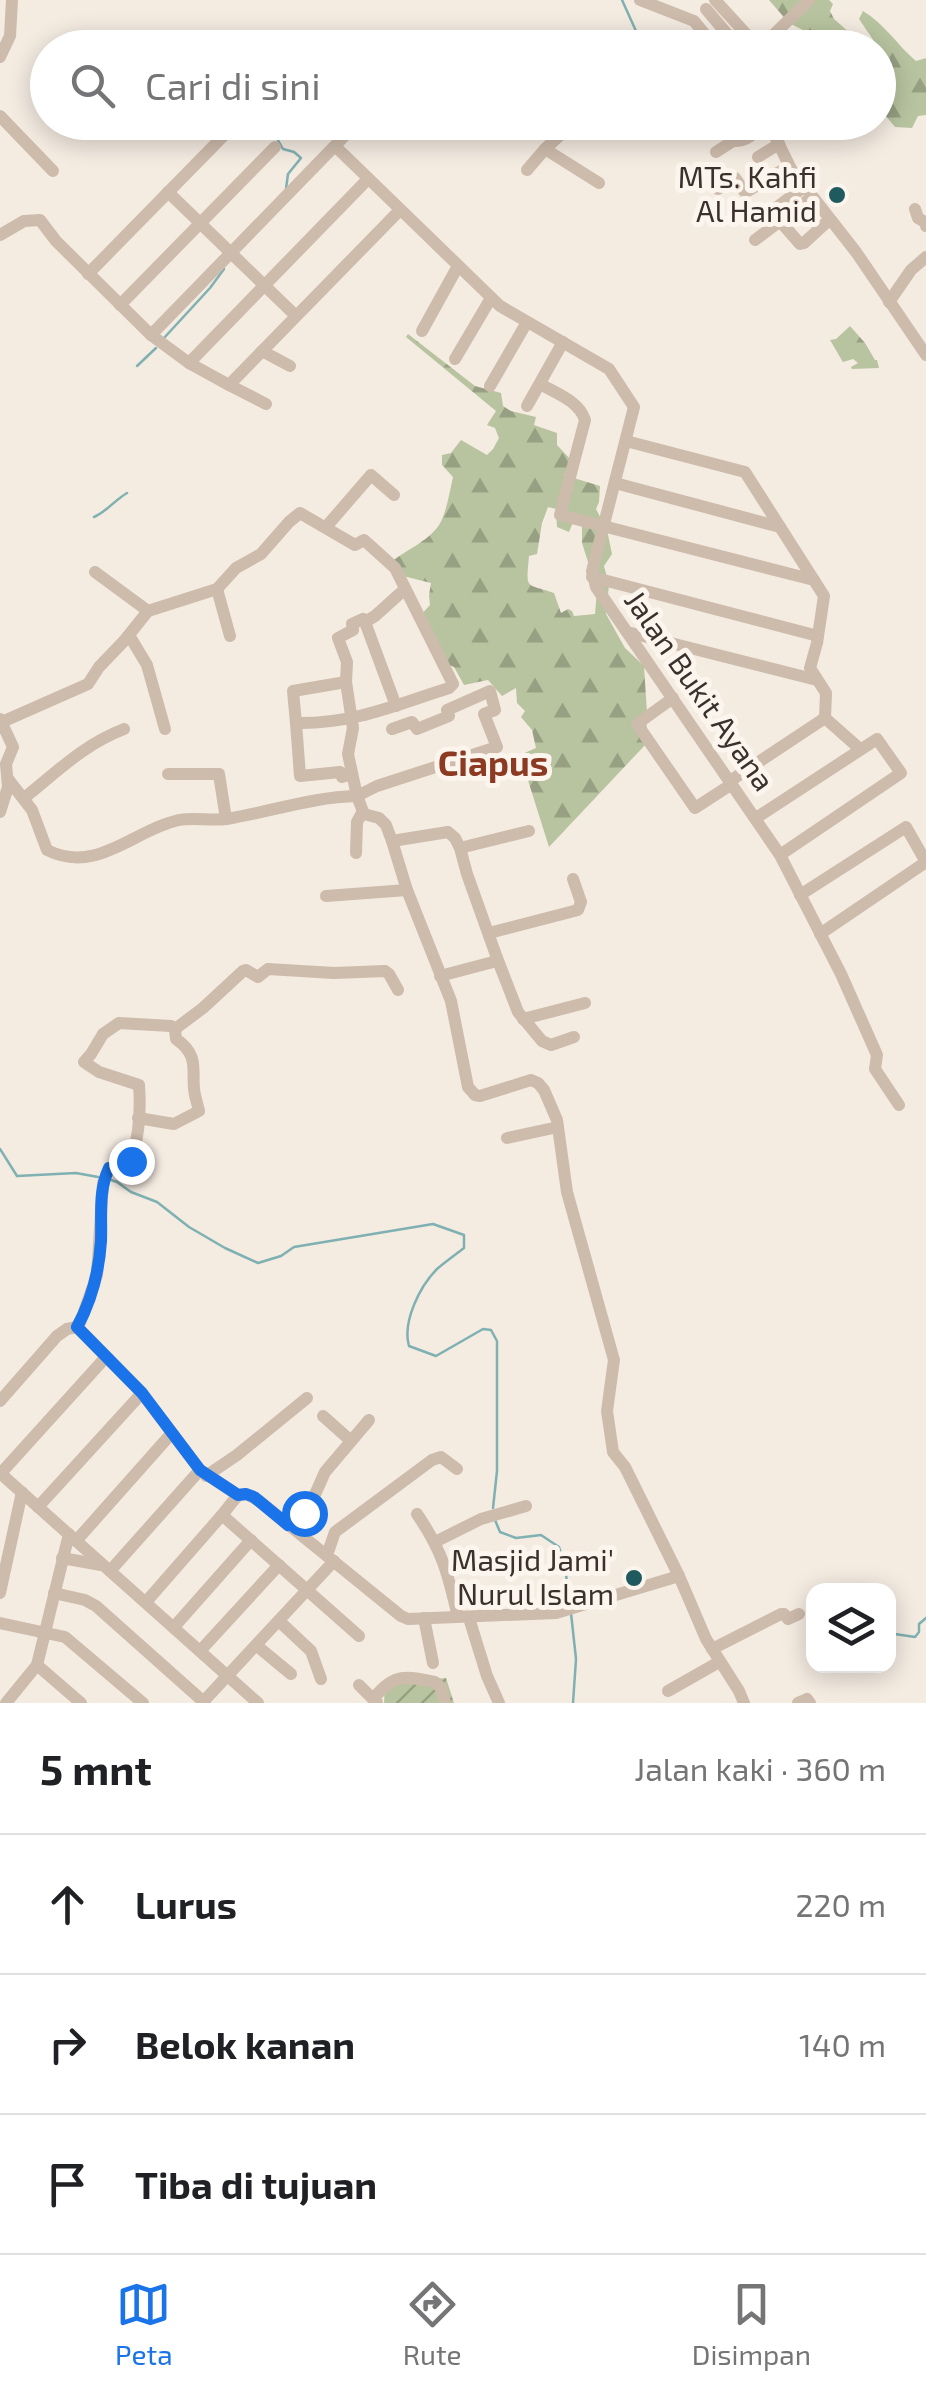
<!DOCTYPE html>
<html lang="id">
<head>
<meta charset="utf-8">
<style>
  :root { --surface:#fff; --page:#f6f6f6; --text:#202124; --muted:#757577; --line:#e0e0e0; --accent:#1a73e8 }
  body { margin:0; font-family:"Exo 2",sans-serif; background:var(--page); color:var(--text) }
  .controls { position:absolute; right:30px; bottom:30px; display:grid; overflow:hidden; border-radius:20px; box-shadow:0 5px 25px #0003 }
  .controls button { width:90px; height:90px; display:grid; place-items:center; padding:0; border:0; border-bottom:2px solid var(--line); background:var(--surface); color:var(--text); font:50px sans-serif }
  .stop { position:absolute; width:30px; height:30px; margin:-22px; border:8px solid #1a73e8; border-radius:50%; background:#fff }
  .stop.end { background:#1a73e8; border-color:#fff; box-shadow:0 2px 10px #0008 }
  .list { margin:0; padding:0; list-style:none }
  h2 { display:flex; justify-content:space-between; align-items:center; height:130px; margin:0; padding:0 40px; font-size:42px }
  h2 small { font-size:32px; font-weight:400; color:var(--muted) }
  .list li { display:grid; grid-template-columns:65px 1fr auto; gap:30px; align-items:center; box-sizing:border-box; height:140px; padding:0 40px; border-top:2px solid var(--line) }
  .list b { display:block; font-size:38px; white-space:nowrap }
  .list em { font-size:32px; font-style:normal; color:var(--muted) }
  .icon { flex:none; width:55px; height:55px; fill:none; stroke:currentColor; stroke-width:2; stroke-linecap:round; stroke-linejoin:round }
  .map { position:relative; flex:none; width:926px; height:1703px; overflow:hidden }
  .search { position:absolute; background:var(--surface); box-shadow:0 5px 25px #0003; left:30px; right:30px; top:30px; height:110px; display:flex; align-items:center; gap:25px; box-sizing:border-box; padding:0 35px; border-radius:55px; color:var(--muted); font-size:38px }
  .sheet { height:550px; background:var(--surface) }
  nav { display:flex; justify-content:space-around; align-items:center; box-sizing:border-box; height:140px; border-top:2px solid var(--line); background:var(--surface); font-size:28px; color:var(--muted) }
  nav a { display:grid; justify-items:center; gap:5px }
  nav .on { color:var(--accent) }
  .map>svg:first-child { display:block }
  .forest { fill:url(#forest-firs); fill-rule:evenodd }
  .garden { fill:url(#garden-furrows) }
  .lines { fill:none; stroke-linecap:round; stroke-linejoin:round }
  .stream { stroke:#7fb0b2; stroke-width:2.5 }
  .minor { stroke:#cdbbac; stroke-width:12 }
  .route { stroke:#1a73e8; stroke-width:12 }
  .poi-dot { fill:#1f5a5e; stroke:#fbf5ee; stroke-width:4 }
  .labels { text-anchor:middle; stroke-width:10; stroke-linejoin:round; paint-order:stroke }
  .poi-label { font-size:30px; fill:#3b302b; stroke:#fbf5ee; text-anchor:end }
  .street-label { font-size:30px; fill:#3b302b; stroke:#fbf5ee }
  .quarter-label { font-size:35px; font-weight:bold; fill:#8c3b22; stroke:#fbf5ee }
</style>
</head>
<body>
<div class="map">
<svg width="926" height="1703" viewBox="0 0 926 1703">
  <defs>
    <pattern id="forest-firs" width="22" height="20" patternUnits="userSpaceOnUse" patternTransform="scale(2.5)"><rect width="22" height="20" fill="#b8c4a0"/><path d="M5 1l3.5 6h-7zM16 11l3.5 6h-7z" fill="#97a083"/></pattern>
    <pattern id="garden-furrows" width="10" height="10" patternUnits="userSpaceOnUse" patternTransform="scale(2.5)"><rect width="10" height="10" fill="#b8c4a0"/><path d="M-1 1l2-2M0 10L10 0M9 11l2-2" fill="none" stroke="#97a083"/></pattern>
  </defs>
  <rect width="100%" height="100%" fill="#f4ebe1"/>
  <g class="forest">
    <polygon points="769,0 829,0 833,4 830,11 834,19 866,47 836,47 789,23"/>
    <path d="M863,11C884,23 897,45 916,61L926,58V115L918,116L912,128L895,127L879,108L878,48L870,47L874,41L859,19Z"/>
    <polygon points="850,326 865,343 875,360 877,360 879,368 852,369 851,367 858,363 853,359 843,362 830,340 836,339"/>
    <path d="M408,334L475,386L501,393L503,406L511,411L536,417L534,425L557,433V445L571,460L564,475L600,486L599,502L596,509L607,530L612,554L604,566L609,585L606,614L625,648L644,666L647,713L646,744L549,847L520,755L536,748L532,730L521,717L525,711L517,703L516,688L502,696L488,680L464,685L454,667L441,662L418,618L430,605L429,595L431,583L399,575L388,565C404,550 427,543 439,525C446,515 450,490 453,477L442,465V455L451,453L461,440L487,455L493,449L499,438L495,428L487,425L496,411L406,337ZM548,507L556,509L557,527L569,532L573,522L582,520V543L597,590L595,614L574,616L572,611L568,609L561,613L554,593C525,583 526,591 529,556L537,554L542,523Z"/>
  </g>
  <polygon class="garden" points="446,1678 454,1703 384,1703 385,1684"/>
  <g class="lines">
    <g class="stream">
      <polyline points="622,0 636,31"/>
      <polyline points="261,122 275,135 283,149 294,152 301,158 288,174 286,189"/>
      <polyline points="164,338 210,288 224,269"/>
      <polyline points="137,366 156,348"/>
      <path d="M94,517C106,512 115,500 127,493"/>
      <polyline points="0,1149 17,1176 76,1173 98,1177"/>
      <path d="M111,1180L117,1182L131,1192L157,1202L189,1227L225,1248L258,1263L281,1256L294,1247L433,1224L464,1235V1248C455,1255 445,1262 437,1269C420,1286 402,1322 409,1346L436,1356L483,1329L491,1330L497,1341V1471L493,1508"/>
      <polyline points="495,1520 500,1532 516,1538 541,1535 559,1547 565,1567 570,1605"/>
      <polyline points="571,1613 576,1659 573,1703"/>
      <polyline points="888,1633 915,1637 919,1632 919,1624 926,1618"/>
    </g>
    <g class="minor">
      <polyline points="640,0 694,21 716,48"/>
      <polyline points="715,0 759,48"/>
      <polyline points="706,9 739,48"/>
      <polyline points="760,48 809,0"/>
      <polyline points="0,57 10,36 12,0"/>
      <polyline points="0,116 53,171"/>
      <polyline points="768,122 791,169 856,252 926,355"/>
      <polyline points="335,146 500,306 609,369 634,407 592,571 596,587 780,855 841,974 877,1055 875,1069 899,1105"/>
      <polyline points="545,149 599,183"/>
      <path d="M716,152L733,141C748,142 755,132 766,122"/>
      <polyline points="758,157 779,144"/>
      <polyline points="527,170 545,149 574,122"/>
      <polyline points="804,187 773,210 773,213 800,244 804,243 830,219"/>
      <polyline points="718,189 735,178 744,191 748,191 789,166"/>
      <polyline points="168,192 296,316"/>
      <polyline points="915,209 918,218 925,222 926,226"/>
      <polyline points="0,235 24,221 40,220 56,241 151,335 189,363 229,385 400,210"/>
      <polyline points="755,240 812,197"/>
      <polyline points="88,274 237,122"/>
      <polyline points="889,302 911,270 926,257"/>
      <polyline points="120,305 275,147"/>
      <polyline points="422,331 458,266"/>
      <polyline points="151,335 358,122"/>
      <polyline points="262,351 290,366"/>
      <polyline points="455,359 491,298"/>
      <polyline points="189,363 368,179"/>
      <path d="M540,384C556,393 579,401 585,420L560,515L814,580"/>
      <polyline points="229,385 266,404"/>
      <polyline points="490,386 527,322"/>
      <polyline points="527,406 563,342"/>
      <polyline points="626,441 745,472 824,596 817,643 810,668 826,693 825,718"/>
      <polyline points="615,483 780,527"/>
      <polyline points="326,527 371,475 394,495"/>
      <polyline points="95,572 148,611"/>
      <polyline points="592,577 818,636"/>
      <path d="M217,589L236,568L261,554L289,522L300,513L355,545L364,540L395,568L453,684L449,688C395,705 354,724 296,723L293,691L346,682"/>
      <polyline points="365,622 396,706"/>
      <polyline points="627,632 817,680"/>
      <polyline points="129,635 147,665 165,729"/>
      <polyline points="673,698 637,724 695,808 732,784"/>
      <polyline points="825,718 860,749"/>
      <polyline points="0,719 13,747 6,764 8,787 0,812"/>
      <polyline points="2,722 88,684 99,667 124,641 148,611 217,589 230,636"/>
      <polyline points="296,723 300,776 340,772 342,777 351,774"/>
      <polyline points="392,729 412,722 417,729 449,716 447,710 490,691 495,710 484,714 497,747 377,786 357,796 348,754 353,728 346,682 347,662 338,638 353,630 352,624 363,619 365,622 375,616 405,589"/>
      <polyline points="168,774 219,774 226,819"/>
      <path d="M8,779L32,810L47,850C97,875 133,830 179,820C194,817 210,821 226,819C270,812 312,797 357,796L364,814L379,818L386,825L392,841L407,890L451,1001L468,1087L475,1095L480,1096L531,1080L538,1083L544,1090L557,1120L567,1192L614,1360L607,1411L613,1452L625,1467L679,1576L706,1639L739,1691L744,1703"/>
      <polyline points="730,781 825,718"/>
      <path d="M24,798C58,771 83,745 124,729"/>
      <polyline points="756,818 877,739 901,773 780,855"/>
      <polyline points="392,841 448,832 455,838 460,848 467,874 497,958 493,962 440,976"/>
      <polyline points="460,848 529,831"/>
      <polyline points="356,853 357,822 362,813"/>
      <polyline points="800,895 906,827 926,862"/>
      <polyline points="326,896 407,890"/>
      <polyline points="489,933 578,910 581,902 573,879"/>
      <polyline points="820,934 926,862"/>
      <polyline points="497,958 518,1012 542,1041 551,1045 574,1037"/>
      <polyline points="523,1019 585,1003"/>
      <path d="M138,1118L174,1124L199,1111C198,1106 196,1100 195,1095C190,1073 202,1057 176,1039L175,1029L203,1008L243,971L246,970L258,977L268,969L334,973L385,971L389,974L398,990"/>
      <polyline points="507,1138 558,1127"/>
      <polyline points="77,1327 142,1393 200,1470 238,1495 246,1494 258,1500 401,1616 408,1619 556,1613 679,1576"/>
      <path d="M0,1401L57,1336L67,1329L77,1327L80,1323L97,1275L103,1183L109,1169L126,1171C139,1148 141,1111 139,1085L99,1072L84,1062L91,1054L103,1034L119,1023L171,1026L175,1029"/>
      <polyline points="323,1416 351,1441"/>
      <polyline points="0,1473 258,1703"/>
      <polyline points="1,1473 106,1357"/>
      <polyline points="206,1476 237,1455 307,1398"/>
      <polyline points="38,1507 142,1393"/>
      <path d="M417,1514C443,1552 448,1574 458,1617"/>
      <polyline points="222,1515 359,1636"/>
      <polyline points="288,1525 309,1508 325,1472 369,1420"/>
      <polyline points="76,1541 171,1434"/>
      <polyline points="435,1542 481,1519 526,1506"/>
      <polyline points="327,1555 335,1532 432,1460 441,1457 457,1469"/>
      <polyline points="62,1558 101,1565"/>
      <polyline points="110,1571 200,1470"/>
      <polyline points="0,1593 22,1492"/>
      <polyline points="54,1593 85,1600 96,1606 205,1703"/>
      <polyline points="146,1602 222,1515 238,1495"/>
      <polyline points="424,1618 433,1663"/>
      <polyline points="469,1618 487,1676 499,1703"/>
      <polyline points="279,1621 311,1651 321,1679"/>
      <polyline points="0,1623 65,1637 143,1703"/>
      <polyline points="174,1627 251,1540"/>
      <polyline points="257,1646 291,1674"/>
      <polyline points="712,1649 781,1614 784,1614 788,1619 799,1614"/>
      <polyline points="200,1651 279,1565"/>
      <polyline points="37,1665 81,1703"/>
      <polyline points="359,1685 376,1702"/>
      <polyline points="668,1691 719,1662"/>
      <polyline points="6,1703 37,1665 69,1534"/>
      <polyline points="202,1703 334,1561"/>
      <path d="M377,1703L375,1697C394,1673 407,1676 435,1682L441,1688L445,1703"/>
      <polyline points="798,1703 807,1699 810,1703"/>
    </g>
  </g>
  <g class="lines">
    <path class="route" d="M131,1161L126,1170L109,1168C98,1191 102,1216 101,1241C99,1271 92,1300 77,1327L142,1393L200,1470L238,1495L246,1494L254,1497L288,1525L304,1513"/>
  </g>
  <g class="poi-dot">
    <circle cx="837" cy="195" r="10"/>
    <circle cx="634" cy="1578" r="10"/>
  </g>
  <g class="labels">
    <g class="poi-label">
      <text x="817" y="188">MTs. Kahfi<tspan x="817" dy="34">Al Hamid</tspan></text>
      <text x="614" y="1571">Masjid Jami'<tspan x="614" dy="34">Nurul Islam</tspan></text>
    </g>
    <g class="street-label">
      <text transform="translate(699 691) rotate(55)" y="10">Jalan Bukit Ayana</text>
    </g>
    <g class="quarter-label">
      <text x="493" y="776">Ciapus</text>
    </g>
  </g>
</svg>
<div class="controls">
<button><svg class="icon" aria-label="layers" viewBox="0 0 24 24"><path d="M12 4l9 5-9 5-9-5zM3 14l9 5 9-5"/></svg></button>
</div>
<div class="stop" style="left:304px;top:1513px"></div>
<div class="stop end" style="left:131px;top:1161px"></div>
<div class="search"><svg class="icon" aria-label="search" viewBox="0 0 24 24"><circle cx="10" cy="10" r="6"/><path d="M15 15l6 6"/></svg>Cari di sini</div>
</div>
<section class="sheet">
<h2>5 mnt<small>Jalan kaki · 360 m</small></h2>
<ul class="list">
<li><svg class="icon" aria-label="ahead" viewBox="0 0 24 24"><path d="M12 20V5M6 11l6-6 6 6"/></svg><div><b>Lurus</b></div><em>220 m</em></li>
<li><svg class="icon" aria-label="right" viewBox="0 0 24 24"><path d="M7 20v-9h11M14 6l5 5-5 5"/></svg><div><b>Belok kanan</b></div><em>140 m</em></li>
<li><svg class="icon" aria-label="arrive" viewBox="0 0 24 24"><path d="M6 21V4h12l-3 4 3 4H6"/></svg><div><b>Tiba di tujuan</b></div></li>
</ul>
</section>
<nav>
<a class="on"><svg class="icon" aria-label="map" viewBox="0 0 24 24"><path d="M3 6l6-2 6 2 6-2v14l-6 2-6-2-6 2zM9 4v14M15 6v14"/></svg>Peta</a>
<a><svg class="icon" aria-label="directions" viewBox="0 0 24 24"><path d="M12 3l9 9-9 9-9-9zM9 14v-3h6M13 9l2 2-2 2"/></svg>Rute</a>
<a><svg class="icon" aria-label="saved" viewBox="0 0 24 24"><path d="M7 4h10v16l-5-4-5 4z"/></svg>Disimpan</a>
</nav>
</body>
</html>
